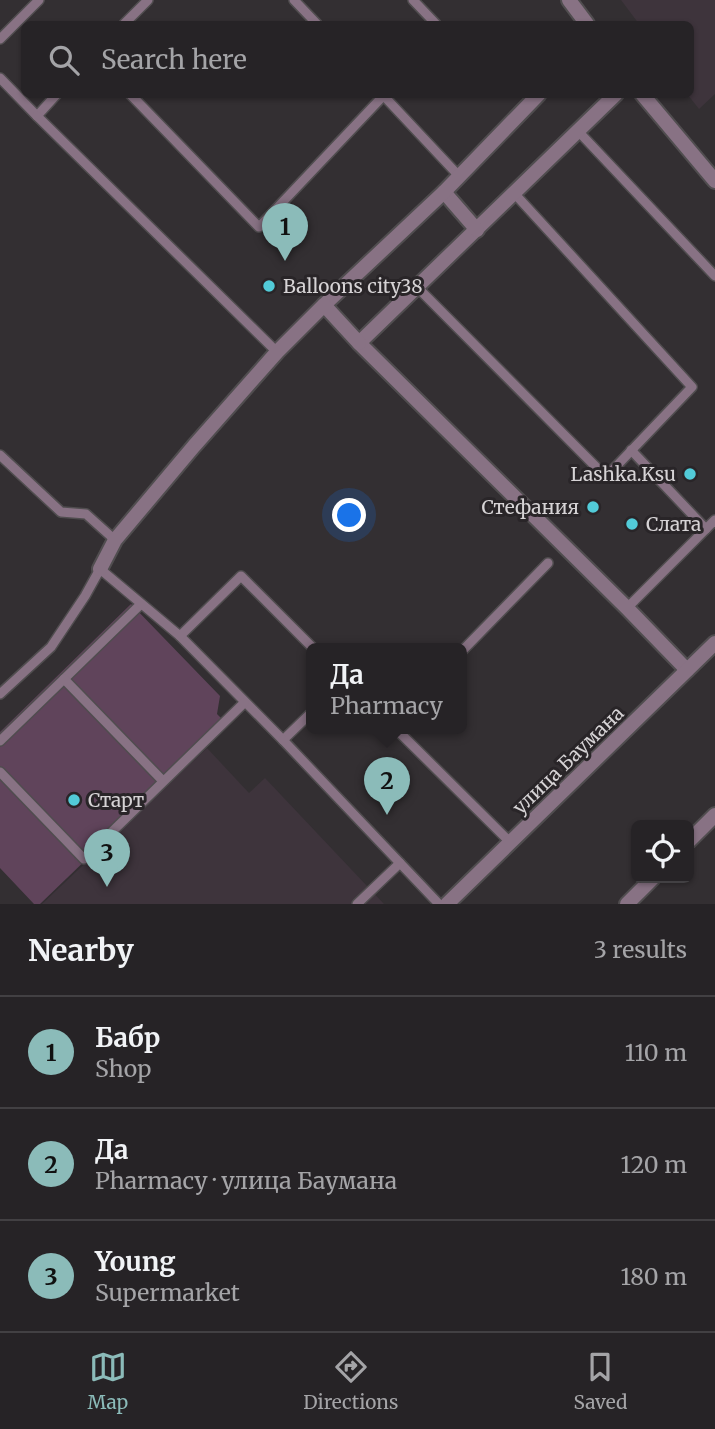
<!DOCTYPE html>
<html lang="en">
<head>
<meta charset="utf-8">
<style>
  :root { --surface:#262326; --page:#2e2b2e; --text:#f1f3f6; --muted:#a4a4a7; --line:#424043; --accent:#8bbbb9 }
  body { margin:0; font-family:Merriweather,serif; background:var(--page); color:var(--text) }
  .controls { position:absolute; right:21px; bottom:21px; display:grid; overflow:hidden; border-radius:10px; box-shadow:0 2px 5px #0004 }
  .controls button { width:63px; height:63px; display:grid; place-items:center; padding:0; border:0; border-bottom:2px solid var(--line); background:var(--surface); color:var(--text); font:35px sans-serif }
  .you { position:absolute; left:350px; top:516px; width:24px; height:24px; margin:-18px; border:5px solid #fff; border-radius:50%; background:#1a73e8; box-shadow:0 0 0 10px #1a73e833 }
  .badge { display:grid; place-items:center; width:46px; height:46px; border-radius:50%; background:var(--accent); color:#111; font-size:23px; font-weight:700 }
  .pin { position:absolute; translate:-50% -58px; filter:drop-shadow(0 2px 4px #0008) }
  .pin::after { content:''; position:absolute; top:37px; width:24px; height:21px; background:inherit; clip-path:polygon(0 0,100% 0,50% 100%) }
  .popup { position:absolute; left:306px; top:643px; width:161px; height:91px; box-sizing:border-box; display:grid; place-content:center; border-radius:10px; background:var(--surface); filter:drop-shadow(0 2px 5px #0005); font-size:23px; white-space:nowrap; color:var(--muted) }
  .popup b { font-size:26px; color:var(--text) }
  .popup::after { content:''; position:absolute; left:50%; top:100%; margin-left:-14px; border:14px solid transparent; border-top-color:var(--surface) }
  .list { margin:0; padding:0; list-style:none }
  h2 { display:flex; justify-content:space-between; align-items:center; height:91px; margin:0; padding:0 28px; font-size:30px }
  h2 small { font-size:23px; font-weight:400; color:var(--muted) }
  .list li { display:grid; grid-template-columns:46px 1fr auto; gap:21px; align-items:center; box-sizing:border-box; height:112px; padding:0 28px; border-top:2px solid var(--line) }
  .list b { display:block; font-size:26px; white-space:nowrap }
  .list p { margin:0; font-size:23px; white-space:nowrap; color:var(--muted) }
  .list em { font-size:23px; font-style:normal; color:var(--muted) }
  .icon { flex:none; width:38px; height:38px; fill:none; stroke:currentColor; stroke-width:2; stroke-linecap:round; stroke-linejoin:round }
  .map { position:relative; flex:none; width:715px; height:904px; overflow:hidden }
  .search { position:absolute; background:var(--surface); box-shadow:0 2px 5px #0004; left:21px; right:21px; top:21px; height:77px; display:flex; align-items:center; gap:18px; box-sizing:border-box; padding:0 24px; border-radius:10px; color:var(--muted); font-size:26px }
  .sheet { height:427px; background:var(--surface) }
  nav { display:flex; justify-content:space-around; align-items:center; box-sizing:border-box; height:98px; border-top:2px solid var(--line); background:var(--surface); font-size:19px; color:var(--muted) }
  nav a { display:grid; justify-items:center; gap:4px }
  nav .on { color:var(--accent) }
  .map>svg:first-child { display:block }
  .built { fill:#3e343c }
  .green { fill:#60445b }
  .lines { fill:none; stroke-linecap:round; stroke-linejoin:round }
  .lane-casing { stroke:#504d4f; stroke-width:12 }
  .street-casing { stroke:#504d4f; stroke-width:18 }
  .lane { stroke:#887284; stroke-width:9 }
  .street { stroke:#887284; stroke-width:14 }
  .poi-dot { fill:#52cbd8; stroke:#292528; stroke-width:2.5 }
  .labels { text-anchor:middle; stroke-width:6; stroke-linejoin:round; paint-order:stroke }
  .poi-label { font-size:19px; fill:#d6d3d5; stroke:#292528; text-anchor:start }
  .street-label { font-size:19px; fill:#d6d3d5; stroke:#292528 }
</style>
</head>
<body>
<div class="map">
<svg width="715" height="904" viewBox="0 0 715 904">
  <rect width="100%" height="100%" fill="#332f32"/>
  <g class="built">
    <polygon points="621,0 715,0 715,94 699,109 688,95 690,94 690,24 639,24"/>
    <polygon points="207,748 249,793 265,778 384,904 42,904"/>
  </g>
  <polygon class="green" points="131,604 220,696 217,714 227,724 40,904 34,904 0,868 0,732"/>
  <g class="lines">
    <g class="lane-casing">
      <g id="lane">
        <polyline points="294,0 317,24"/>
        <polyline points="413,0 436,24"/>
        <polyline points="124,24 148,0"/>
        <polyline points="0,39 39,0"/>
        <polyline points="0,78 37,116 57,94"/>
        <polyline points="130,94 259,227 385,94"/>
        <polyline points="382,94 459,176"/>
        <polyline points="37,116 277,352"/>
        <polyline points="578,131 715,276"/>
        <polyline points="418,288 606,477 692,387 514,193"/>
        <polyline points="631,450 706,529"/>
        <polyline points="0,455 61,512 86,514 115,540"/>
        <polyline points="627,608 715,520"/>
        <polyline points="180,636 283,740 312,712"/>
        <polyline points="462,651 548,563"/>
        <polyline points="64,679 141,604"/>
        <polyline points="0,694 51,647 85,596 100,569 180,636 241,576 314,649"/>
        <polyline points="396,729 510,842"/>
        <polyline points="283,740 439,904"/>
        <polyline points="0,741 64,679 163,781"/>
        <polyline points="0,772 84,859 244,703"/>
        <polyline points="357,904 400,863"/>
      </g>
    </g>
    <g class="street-casing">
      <g id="street">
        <polyline points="569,0 587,24"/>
        <polyline points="616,94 359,343 627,608 687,670"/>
        <polyline points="642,94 715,181"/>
        <polyline points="444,192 477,230"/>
        <polyline points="324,305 444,192 539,94"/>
        <polyline points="100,569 115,540 194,446 277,352 324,305 359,343"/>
        <polyline points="689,841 715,815"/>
        <polyline points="447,904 715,643"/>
        <polyline points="627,904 653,878"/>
      </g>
    </g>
    <use href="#lane" class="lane"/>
    <use href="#street" class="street"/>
  </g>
  <g class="poi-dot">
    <circle cx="269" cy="286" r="7"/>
    <circle cx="690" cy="474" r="7"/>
    <circle cx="593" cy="507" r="7"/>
    <circle cx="632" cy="524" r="7"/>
    <circle cx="74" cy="800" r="7"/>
  </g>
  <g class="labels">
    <g class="poi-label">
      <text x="283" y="293">Balloons city38</text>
      <text x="676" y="481" text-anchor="end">Lashka.Ksu</text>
      <text x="579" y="514" text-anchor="end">Стефания</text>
      <text x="646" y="531">Слата</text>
      <text x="88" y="807">Старт</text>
    </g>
    <g class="street-label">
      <text transform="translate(568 760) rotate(-44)" y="7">улица Баумана</text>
    </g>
  </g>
</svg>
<div class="controls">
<button><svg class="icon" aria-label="locate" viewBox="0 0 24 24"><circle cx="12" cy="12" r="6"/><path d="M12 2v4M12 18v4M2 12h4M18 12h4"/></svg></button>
</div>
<div class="you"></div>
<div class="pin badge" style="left:285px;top:261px">1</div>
<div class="pin badge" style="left:387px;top:815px">2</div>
<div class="popup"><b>Да</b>Pharmacy</div>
<div class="pin badge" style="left:107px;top:887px">3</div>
<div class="search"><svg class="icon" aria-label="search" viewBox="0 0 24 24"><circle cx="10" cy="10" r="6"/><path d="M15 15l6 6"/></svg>Search here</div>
</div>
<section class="sheet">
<h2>Nearby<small>3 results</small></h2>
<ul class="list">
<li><span class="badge">1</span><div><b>Бабр</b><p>Shop</p></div><em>110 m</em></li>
<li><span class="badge">2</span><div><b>Да</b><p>Pharmacy · улица Баумана</p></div><em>120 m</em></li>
<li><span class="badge">3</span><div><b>Young</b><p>Supermarket</p></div><em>180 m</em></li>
</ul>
</section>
<nav>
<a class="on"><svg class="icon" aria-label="map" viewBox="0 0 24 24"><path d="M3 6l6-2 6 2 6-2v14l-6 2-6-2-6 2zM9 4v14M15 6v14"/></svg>Map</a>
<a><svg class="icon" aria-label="directions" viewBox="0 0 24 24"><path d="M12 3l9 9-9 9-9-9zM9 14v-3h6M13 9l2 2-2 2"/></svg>Directions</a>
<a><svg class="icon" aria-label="saved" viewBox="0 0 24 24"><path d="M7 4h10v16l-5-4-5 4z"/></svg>Saved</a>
</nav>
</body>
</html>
